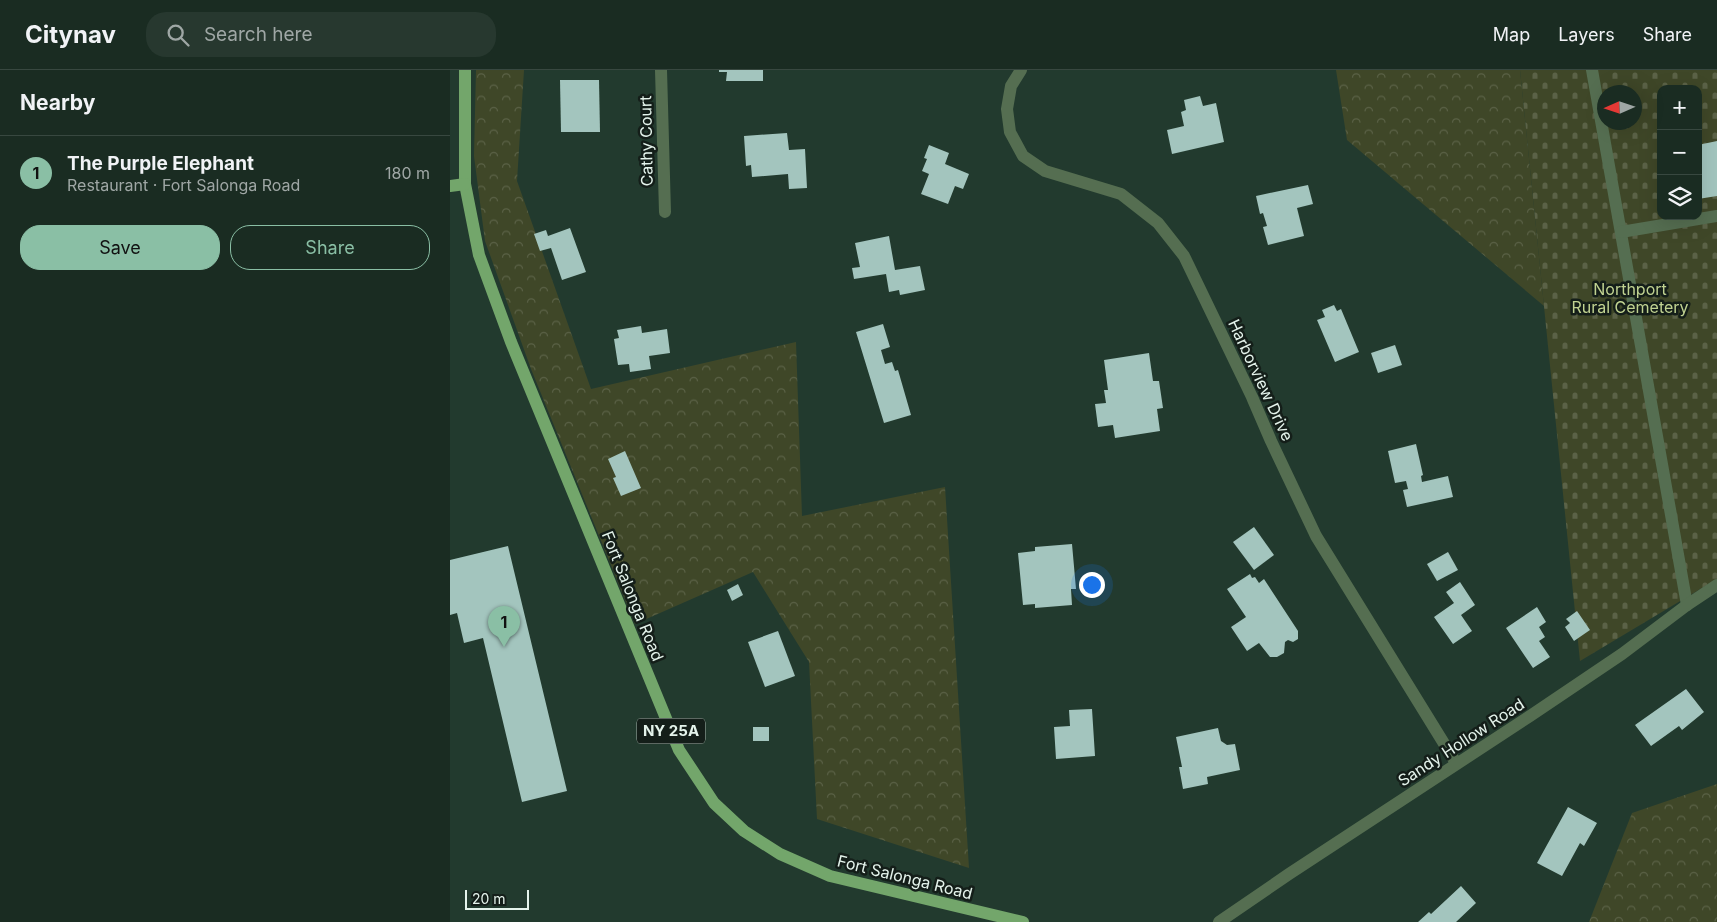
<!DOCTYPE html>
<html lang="en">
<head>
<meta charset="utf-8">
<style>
  :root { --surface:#1a2c22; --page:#27382f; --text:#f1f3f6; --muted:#9fa7a5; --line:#384840; --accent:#8abfa5 }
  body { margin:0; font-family:Inter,sans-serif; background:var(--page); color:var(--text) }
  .controls { position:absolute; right:15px; top:15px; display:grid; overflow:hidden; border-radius:10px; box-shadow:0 5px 20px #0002 }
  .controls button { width:45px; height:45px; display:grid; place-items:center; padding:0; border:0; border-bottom:1px solid var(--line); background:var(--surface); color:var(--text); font:25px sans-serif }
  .compass { position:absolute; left:1147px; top:15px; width:45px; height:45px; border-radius:50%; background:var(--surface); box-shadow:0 5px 20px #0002; rotate:267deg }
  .scale { position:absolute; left:15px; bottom:12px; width:64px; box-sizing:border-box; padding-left:5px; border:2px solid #e4f3eb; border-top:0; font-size:14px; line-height:18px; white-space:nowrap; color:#e4f3eb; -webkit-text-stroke:4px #141e19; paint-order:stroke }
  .you { position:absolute; left:641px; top:514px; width:18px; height:18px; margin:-12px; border:4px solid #fff; border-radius:50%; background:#1a73e8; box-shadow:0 0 0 8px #1a73e833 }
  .badge { display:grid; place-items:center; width:32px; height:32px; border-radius:50%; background:var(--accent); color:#111; font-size:16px; font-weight:700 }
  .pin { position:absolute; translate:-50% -41px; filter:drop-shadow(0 1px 2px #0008) }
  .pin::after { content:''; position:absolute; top:26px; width:18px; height:15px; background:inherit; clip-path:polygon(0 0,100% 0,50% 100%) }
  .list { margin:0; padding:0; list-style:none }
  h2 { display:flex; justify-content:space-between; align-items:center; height:65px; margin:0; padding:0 20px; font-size:21px }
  h2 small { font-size:16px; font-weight:400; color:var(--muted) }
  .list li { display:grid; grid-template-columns:32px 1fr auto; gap:15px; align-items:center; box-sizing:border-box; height:75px; padding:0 20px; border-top:1px solid var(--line) }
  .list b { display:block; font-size:19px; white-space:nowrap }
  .list p { margin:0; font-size:16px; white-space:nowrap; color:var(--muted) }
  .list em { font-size:16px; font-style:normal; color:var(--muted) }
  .actions { display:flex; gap:10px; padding:15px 20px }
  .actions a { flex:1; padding:11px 0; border:1px solid var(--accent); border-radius:20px; text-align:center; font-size:18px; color:var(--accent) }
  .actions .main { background:var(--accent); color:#111 }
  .icon { flex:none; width:28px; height:28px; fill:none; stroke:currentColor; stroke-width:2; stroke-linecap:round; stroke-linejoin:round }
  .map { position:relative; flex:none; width:1267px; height:852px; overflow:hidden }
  header { display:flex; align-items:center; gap:30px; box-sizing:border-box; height:70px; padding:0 25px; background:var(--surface); border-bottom:1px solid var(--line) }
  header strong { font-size:24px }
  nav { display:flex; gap:28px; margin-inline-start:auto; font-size:18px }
  .search { width:350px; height:45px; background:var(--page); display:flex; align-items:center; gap:12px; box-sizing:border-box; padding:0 18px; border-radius:20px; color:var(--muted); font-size:19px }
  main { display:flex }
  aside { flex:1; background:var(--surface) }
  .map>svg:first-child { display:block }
  .forest { fill:url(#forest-crowns) }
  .cemetery { fill:url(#cemetery-stones); fill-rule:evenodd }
  .building { fill:#a3c5be }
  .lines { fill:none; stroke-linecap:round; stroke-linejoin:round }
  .minor { stroke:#556e51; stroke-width:12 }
  .major { stroke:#73a66b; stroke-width:12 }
  .labels { text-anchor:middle; stroke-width:5; stroke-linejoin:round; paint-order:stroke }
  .shield { fill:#141e19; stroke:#a6b3ac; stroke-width:1 }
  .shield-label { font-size:15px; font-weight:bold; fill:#e4f3eb }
  .street-label { font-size:16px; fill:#e4f3eb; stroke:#141e19 }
  .park-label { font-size:16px; fill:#c0d291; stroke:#141e19 }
</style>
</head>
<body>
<header>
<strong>Citynav</strong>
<div class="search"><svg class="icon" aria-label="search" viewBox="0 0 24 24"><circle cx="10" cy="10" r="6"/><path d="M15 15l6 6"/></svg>Search here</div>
<nav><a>Map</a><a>Layers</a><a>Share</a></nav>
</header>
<main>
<aside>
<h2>Nearby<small></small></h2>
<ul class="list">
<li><span class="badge">1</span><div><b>The Purple Elephant</b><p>Restaurant · Fort Salonga Road</p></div><em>180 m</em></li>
</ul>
<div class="actions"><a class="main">Save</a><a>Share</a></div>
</aside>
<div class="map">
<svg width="1267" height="852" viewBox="0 0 1267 852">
  <defs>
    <pattern id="forest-crowns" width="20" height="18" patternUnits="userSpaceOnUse" patternTransform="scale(1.25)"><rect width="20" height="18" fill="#3f4728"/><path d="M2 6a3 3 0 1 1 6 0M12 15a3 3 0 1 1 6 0" fill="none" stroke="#5b6247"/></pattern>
    <pattern id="cemetery-stones" width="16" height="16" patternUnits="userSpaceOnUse" patternTransform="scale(1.25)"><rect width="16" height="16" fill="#3f4728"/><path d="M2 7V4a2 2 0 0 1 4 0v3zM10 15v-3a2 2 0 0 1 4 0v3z" fill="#5b6247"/></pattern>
  </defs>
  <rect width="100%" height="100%" fill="#223a2e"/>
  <g class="forest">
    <polygon points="26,0 74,0 67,111 141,319 346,272 352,446 495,417 519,798 367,749 359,592 303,502 185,554 81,299 35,171 24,86"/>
    <polygon points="886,0 1070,0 1094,236 897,70"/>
    <polygon points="1267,714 1267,852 1139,852 1182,743"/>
  </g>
  <path class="cemetery" d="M1070,0H1267V509L1130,591ZM1211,19H1248V146H1211ZM1154,22H1184V52H1154Z"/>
  <g class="building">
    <polygon points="269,0 313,0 313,11 276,11 277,2 269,2"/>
    <polygon points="110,10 149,10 150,62 111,62"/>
    <polygon points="750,26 753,36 766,33 774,72 722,84 717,60 734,56 731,42 736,40 734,30"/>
    <polygon points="337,63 339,80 355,79 357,118 339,119 338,104 302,107 301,95 296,96 294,66"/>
    <polygon points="1267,71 1267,126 1248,129 1248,75"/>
    <polygon points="479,75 499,83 495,94 519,104 513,119 505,116 498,134 471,124 479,104 472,101 477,89 474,88"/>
    <polygon points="858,115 863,134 847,138 854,166 818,175 813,157 817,156 813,143 810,144 806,126"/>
    <polygon points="120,158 136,202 112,210 101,178 90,181 84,164 96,160 98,166"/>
    <polygon points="439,166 445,200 470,196 475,220 450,225 449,220 439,222 436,204 404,209 402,198 410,197 405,173"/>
    <polygon points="884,235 887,241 891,239 909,282 885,292 867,250 875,247 872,240"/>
    <polygon points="433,254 440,277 431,280 435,294 442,292 445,301 448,300 461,345 434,353 406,262"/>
    <polygon points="191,256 192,263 217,259 220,283 199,286 201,299 180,302 179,294 168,295 164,269 169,268 167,260"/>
    <polygon points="945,275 952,295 928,303 921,283"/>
    <polygon points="699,283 703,311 709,311 713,338 707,339 710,361 665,368 663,355 648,357 645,334 656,333 654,320 658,320 654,290"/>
    <polygon points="966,374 973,405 971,406 972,412 998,406 1003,427 957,437 953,420 958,419 956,411 945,413 938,381"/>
    <polygon points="175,381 191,418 171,426 163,408 166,407 158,389"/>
    <polygon points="804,457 824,485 804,500 783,472"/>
    <polygon points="622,474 626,519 621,519 622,535 585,538 585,534 573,535 568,483 585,481 585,477"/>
    <polygon points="58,476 117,721 72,732 33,568 14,573 7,543 0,545 0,490"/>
    <polygon points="998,482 1008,500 987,511 977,494"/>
    <polygon points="800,504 802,508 805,507 809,513 814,509 848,561 848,569 843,572 838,570 835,572 834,583 827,587 820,587 809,573 797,581 781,557 796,547 777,519"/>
    <polygon points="1010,512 1025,535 1011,545 1022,561 1003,574 984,547 1004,533 996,522"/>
    <polygon points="288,514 293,525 282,531 277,520"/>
    <polygon points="1087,537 1096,552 1089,557 1095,567 1089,571 1100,587 1083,598 1056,558"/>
    <polygon points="1127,541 1140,560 1124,571 1115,557 1120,553 1116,549"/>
    <polygon points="328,561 345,606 315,617 298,572"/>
    <polygon points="1236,619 1254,642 1232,660 1229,656 1201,676 1185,655"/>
    <polygon points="642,639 645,686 606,689 604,657 620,656 619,640"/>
    <rect x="303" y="657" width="16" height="14"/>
    <polygon points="768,658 771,671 777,675 785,674 790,700 757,707 758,714 733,719 729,697 732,697 726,667"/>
    <polygon points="1118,737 1147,753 1134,776 1130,773 1112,806 1087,793"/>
    <polygon points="1011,816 1026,833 1006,852 968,852 979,842 981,844"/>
  </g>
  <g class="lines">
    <g class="minor">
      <polyline points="211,0 215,142"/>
      <polyline points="571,0 561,16 557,39 560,62 573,86 595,101 671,124 708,153 734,186 802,327 821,371 866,466 1006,693"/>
      <polyline points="1142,0 1237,535"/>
      <polyline points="1171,162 1267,146"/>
      <polyline points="769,852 839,804 1080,646 1172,584 1237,535 1267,515"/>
    </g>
    <g class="major">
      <polyline points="15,0 15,114 29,185 61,272 229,680 264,733 294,761 330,784 380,806 573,852"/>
      <polyline points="0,116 15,114"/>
    </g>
  </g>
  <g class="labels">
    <rect class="shield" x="187" y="648.5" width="68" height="25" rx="4"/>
    <g class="shield-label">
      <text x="221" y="666">NY 25A</text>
    </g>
    <g class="street-label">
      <text transform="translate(196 71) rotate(-91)" y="6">Cathy Court</text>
      <text transform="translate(811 310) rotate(65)" y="6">Harborview Drive</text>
      <text transform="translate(183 526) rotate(68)" y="6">Fort Salonga Road</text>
      <text transform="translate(1011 672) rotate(-33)" y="6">Sandy Hollow Road</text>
      <text transform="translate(455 807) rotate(14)" y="6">Fort Salonga Road</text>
    </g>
    <g class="park-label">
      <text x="1180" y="225">Northport<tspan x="1180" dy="18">Rural Cemetery</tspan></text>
    </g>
  </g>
</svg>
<div class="controls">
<button>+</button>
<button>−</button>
<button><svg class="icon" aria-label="layers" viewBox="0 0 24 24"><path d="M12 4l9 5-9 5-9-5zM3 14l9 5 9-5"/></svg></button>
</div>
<svg class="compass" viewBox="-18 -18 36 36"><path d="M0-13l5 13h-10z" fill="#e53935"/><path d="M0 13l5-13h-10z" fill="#9fa7a5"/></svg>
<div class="scale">20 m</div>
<div class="you"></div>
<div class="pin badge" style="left:54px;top:577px">1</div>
</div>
</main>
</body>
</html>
